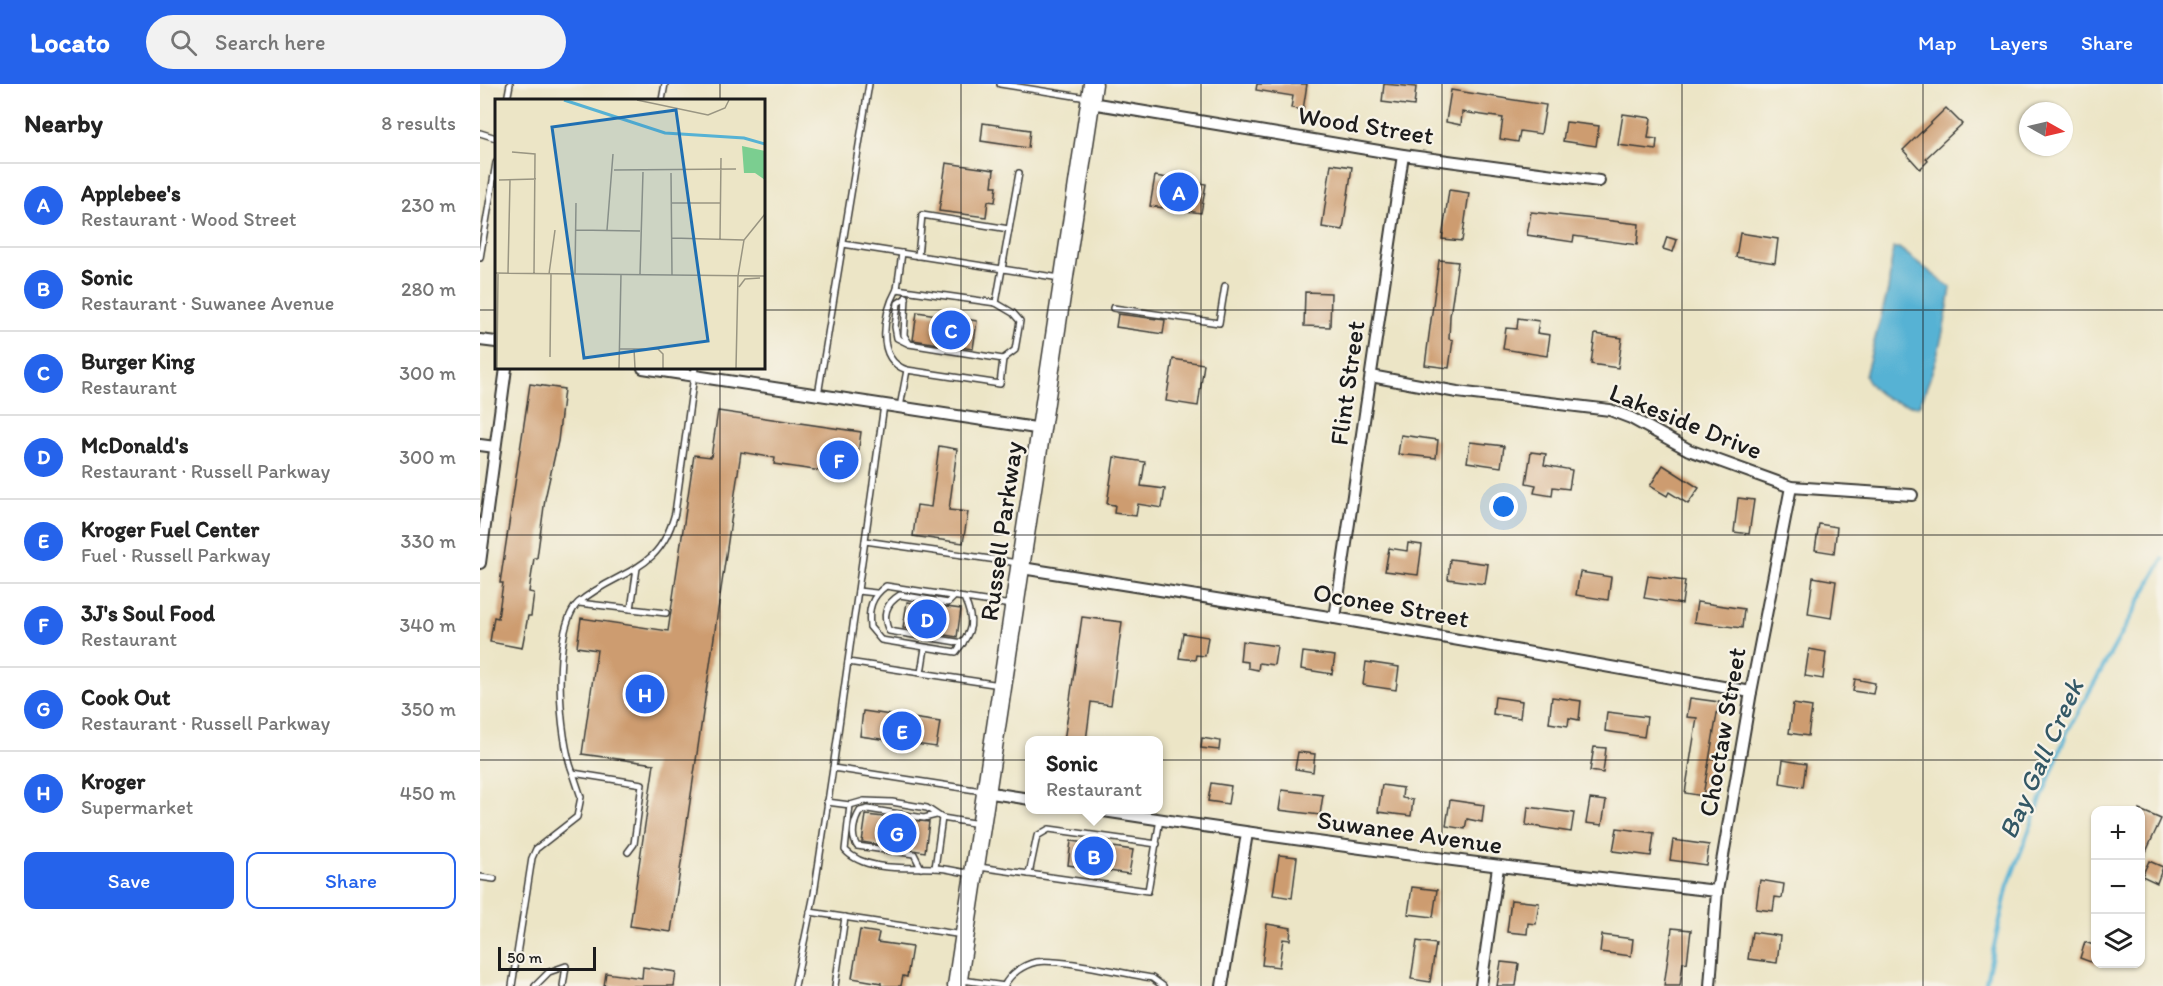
<!DOCTYPE html>
<html lang="en">
<head>
<meta charset="utf-8">
<style>
  :root { --surface:#fff; --page:#f2f2f2; --text:#222; --muted:#767676; --line:#e0e0e0; --accent:#2563eb }
  body { margin:0; font-family:Itim,sans-serif; background:var(--page); color:var(--text) }
  .controls { position:absolute; right:18px; bottom:18px; display:grid; overflow:hidden; border-radius:12px; box-shadow:0 2px 4px #0004 }
  .controls button { width:54px; height:54px; display:grid; place-items:center; padding:0; border:0; border-bottom:2px solid var(--line); background:var(--surface); color:var(--text); font:30px sans-serif }
  .compass { position:absolute; left:1539px; top:18px; width:54px; height:54px; border-radius:50%; background:var(--surface); box-shadow:0 2px 4px #0004; rotate:98deg }
  .scale { position:absolute; left:18px; bottom:15px; width:98px; box-sizing:border-box; padding-left:6px; border:3px solid #1c1c1c; border-top:0; font-size:16px; line-height:21px; white-space:nowrap; color:#1c1c1c; -webkit-text-stroke:4px #f7f3e8; paint-order:stroke }
  .you { position:absolute; left:1024px; top:423px; width:21px; height:21px; margin:-15px; border:4px solid #fff; border-radius:50%; background:#1a73e8; box-shadow:0 0 0 9px #1a73e833 }
  .badge { display:grid; place-items:center; width:39px; height:39px; border-radius:50%; background:var(--accent); color:#fff; font-size:20px; font-weight:700 }
  .pin { position:absolute; translate:-50% -50%; border:3px solid #fff; box-shadow:0 2px 6px #0006 }
  .popup { position:absolute; left:545px; top:652px; width:138px; height:78px; box-sizing:border-box; display:grid; place-content:center; border-radius:12px; background:var(--surface); filter:drop-shadow(0 2px 4px #0005); font-size:20px; white-space:nowrap; color:var(--muted) }
  .popup b { font-size:22px; color:var(--text) }
  .popup::after { content:''; position:absolute; left:50%; top:100%; margin-left:-12px; border:12px solid transparent; border-top-color:var(--surface) }
  .list { margin:0; padding:0; list-style:none }
  h2 { display:flex; justify-content:space-between; align-items:center; height:78px; margin:0; padding:0 24px; font-size:26px }
  h2 small { font-size:20px; font-weight:400; color:var(--muted) }
  .list li { display:grid; grid-template-columns:39px 1fr auto; gap:18px; align-items:center; box-sizing:border-box; height:84px; padding:0 24px; border-top:2px solid var(--line) }
  .list b { display:block; font-size:22px; white-space:nowrap }
  .list p { margin:0; font-size:20px; white-space:nowrap; color:var(--muted) }
  .list em { font-size:20px; font-style:normal; color:var(--muted) }
  .actions { display:flex; gap:12px; padding:18px 24px }
  .actions a { flex:1; padding:14px 0; border:2px solid var(--accent); border-radius:12px; text-align:center; font-size:21px; color:var(--accent) }
  .actions .main { background:var(--accent); color:#fff }
  .icon { flex:none; width:33px; height:33px; fill:none; stroke:currentColor; stroke-width:2; stroke-linecap:round; stroke-linejoin:round }
  .map { position:relative; flex:none; width:1683px; height:902px; overflow:hidden }
  header { display:flex; align-items:center; gap:36px; box-sizing:border-box; height:84px; padding:0 30px; background:var(--accent); color:#fff }
  header strong { font-size:28px }
  nav { display:flex; gap:33px; margin-inline-start:auto; font-size:21px }
  .search { width:420px; height:54px; background:var(--page); display:flex; align-items:center; gap:15px; box-sizing:border-box; padding:0 21px; border-radius:33px; color:var(--muted); font-size:22px }
  main { display:flex }
  aside { flex:1; background:var(--surface) }
  .map>svg:first-child { display:block }
  .water { fill:#56b2d4; stroke:#396778; stroke-width:1.5 }
  .lines { fill:none; stroke-linecap:round; stroke-linejoin:round }
  .stream { stroke:#56b2d4; stroke-width:4 }
  .building { fill:#cd9c70 }
  .lane-casing { stroke:#3b3a36; stroke-width:8 }
  .street-casing { stroke:#3b3a36; stroke-width:14 }
  .primary-casing { stroke:#3b3a36; stroke-width:21 }
  .lane { stroke:#fff; stroke-width:5 }
  .street { stroke:#fff; stroke-width:10 }
  .primary { stroke:#fff; stroke-width:18 }
  .grid { fill:none; stroke:#1c1c1c; stroke-width:1.5; stroke-opacity:0.55 }
  .labels { text-anchor:middle; stroke-width:4.5; stroke-linejoin:round; paint-order:stroke }
  .street-label { font-size:26px; fill:#1c1c1c; stroke:#f7f3e8 }
  .water-label { font-size:27px; font-style:italic; fill:#335866; stroke:#f7f3e8 }
  .inset-river { fill:none; stroke:#56b2d4; stroke-width:3 }
  .inset-road { fill:none; stroke:#999582; stroke-width:1.5 }
  .view { fill:#1f6fb2; fill-opacity:0.15; stroke:#1f6fb2; stroke-width:3 }
  .inset-edge { fill:none; stroke:#1c1c1c; stroke-width:3 }
</style>
</head>
<body>
<header>
<strong>Locato</strong>
<div class="search"><svg class="icon" aria-label="search" viewBox="0 0 24 24"><circle cx="10" cy="10" r="6"/><path d="M15 15l6 6"/></svg>Search here</div>
<nav><a>Map</a><a>Layers</a><a>Share</a></nav>
</header>
<main>
<aside>
<h2>Nearby<small>8 results</small></h2>
<ul class="list">
<li><span class="badge">A</span><div><b>Applebee's</b><p>Restaurant · Wood Street</p></div><em>230 m</em></li>
<li><span class="badge">B</span><div><b>Sonic</b><p>Restaurant · Suwanee Avenue</p></div><em>280 m</em></li>
<li><span class="badge">C</span><div><b>Burger King</b><p>Restaurant</p></div><em>300 m</em></li>
<li><span class="badge">D</span><div><b>McDonald's</b><p>Restaurant · Russell Parkway</p></div><em>300 m</em></li>
<li><span class="badge">E</span><div><b>Kroger Fuel Center</b><p>Fuel · Russell Parkway</p></div><em>330 m</em></li>
<li><span class="badge">F</span><div><b>3J's Soul Food</b><p>Restaurant</p></div><em>340 m</em></li>
<li><span class="badge">G</span><div><b>Cook Out</b><p>Restaurant · Russell Parkway</p></div><em>350 m</em></li>
<li><span class="badge">H</span><div><b>Kroger</b><p>Supermarket</p></div><em>450 m</em></li>
</ul>
<div class="actions"><a class="main">Save</a><a>Share</a></div>
</aside>
<div class="map">
<svg width="1683" height="902" viewBox="0 0 1683 902">
  <rect width="100%" height="100%" fill="#f7f3e8"/>
  <filter id="ink" filterUnits="userSpaceOnUse"><feTurbulence type="fractalNoise" baseFrequency=".0167" numOctaves="2"/><feDisplacementMap in="SourceGraphic" scale="12" xChannelSelector="R" yChannelSelector="G"/><feConvolveMatrix kernelMatrix="1 2 1 2 8 2 1 2 1" color-interpolation-filters="sRGB"/></filter>
  <filter id="wash" filterUnits="userSpaceOnUse"><feTurbulence type="fractalNoise" baseFrequency=".008" numOctaves="4" result="noise"/><feDisplacementMap in="SourceGraphic" scale="24" xChannelSelector="R" yChannelSelector="G"/><feGaussianBlur stdDeviation="1.35" result="paint"/><feColorMatrix in="noise" values="0 0 0 0 0 0 0 0 0 0 0 0 0 0 0 0 0 1.4 0 .05"/><feComposite in="paint" operator="in"/></filter>
  <g filter="url(#wash)">
    <rect width="100%" height="100%" fill="#ece5c6"/>
    <path class="water" d="M1413,164H1419L1471,204C1465,245 1456,284 1439,322C1416,320 1396,314 1385,292L1408,206Z"/>
    <g class="lines">
      <polyline class="stream" points="1505,902 1528,801 1587,648 1683,475"/>
    </g>
    <g id="blocks">
      <g class="building">
        <polygon points="777,0 827,0 823,26 811,24 813,12 776,6"/>
        <polygon points="904,0 936,3 934,22 902,18"/>
        <polygon points="971,6 1066,21 1061,50 1040,47 1038,58 1020,55 1023,34 982,28 981,41 966,38"/>
        <polygon points="1466,24 1482,40 1446,74 1448,77 1440,85 1423,66"/>
        <polygon points="1143,30 1171,34 1168,54 1177,55 1176,66 1138,61"/>
        <polygon points="1086,38 1119,42 1116,62 1083,57"/>
        <polygon points="503,39 550,46 548,64 501,57"/>
        <polygon points="466,79 514,86 512,102 517,102 515,118 508,117 506,133 459,127"/>
        <polygon points="851,80 872,83 863,146 842,143"/>
        <polygon points="675,92 726,100 721,129 670,122"/>
        <polygon points="969,106 989,109 982,157 962,155"/>
        <polygon points="1051,128 1159,140 1157,161 1094,152 1093,158 1047,151"/>
        <polygon points="1260,149 1298,155 1295,179 1256,173"/>
        <polygon points="1187,153 1197,156 1193,168 1183,165"/>
        <polygon points="959,176 978,178 970,232 969,255 973,256 969,284 945,281"/>
        <polygon points="825,208 851,209 850,243 824,242"/>
        <polygon points="437,228 497,237 493,265 433,256"/>
        <polygon points="638,230 685,236 683,250 636,243"/>
        <polygon points="1038,234 1059,237 1057,249 1070,251 1067,272 1023,265 1026,244 1037,245"/>
        <polygon points="1115,250 1142,254 1138,284 1111,280"/>
        <polygon points="693,275 724,280 718,322 686,317"/>
        <polygon points="50,300 84,305 78,357 65,415 57,474 54,474 49,508 54,509 51,532 48,532 42,564 10,558 14,533 18,534 23,499 20,499"/>
        <polygon points="238,327 381,348 375,392 294,380 295,374 261,368 191,848 150,842 174,680 102,670 117,566 97,563 101,534 188,547 214,371 231,373"/>
        <polygon points="921,351 958,356 956,374 918,370"/>
        <polygon points="990,358 1024,362 1021,383 987,378"/>
        <polygon points="459,362 477,365 469,426 488,428 483,459 433,452 437,421 451,423"/>
        <polygon points="1051,368 1066,370 1064,381 1092,386 1089,405 1073,403 1072,412 1054,409 1056,401 1046,399"/>
        <polygon points="634,373 665,378 661,402 685,405 682,424 658,420 656,432 634,429 635,421 627,420"/>
        <polygon points="1183,381 1219,404 1208,420 1189,408 1187,412 1170,402"/>
        <polygon points="1258,414 1274,416 1269,450 1254,448"/>
        <polygon points="1339,440 1357,443 1354,469 1335,466"/>
        <polygon points="928,459 942,461 938,491 905,487 909,464 927,467"/>
        <polygon points="970,475 1008,480 1005,500 968,495"/>
        <polygon points="1100,488 1131,493 1128,516 1096,511"/>
        <polygon points="1168,492 1205,497 1202,520 1164,514"/>
        <polygon points="1333,493 1356,497 1351,534 1328,530"/>
        <polygon points="427,518 481,525 477,553 423,544"/>
        <polygon points="1217,518 1264,525 1262,544 1214,538"/>
        <polygon points="602,533 642,538 631,621 611,618 606,657 584,657"/>
        <polygon points="703,549 728,553 725,572 716,571 715,576 699,574"/>
        <polygon points="762,557 797,562 794,581 779,579 778,586 768,584 768,578 760,577"/>
        <polygon points="1329,565 1346,568 1343,595 1325,592"/>
        <polygon points="823,568 855,572 852,590 821,585"/>
        <polygon points="886,578 919,583 916,606 883,601"/>
        <polygon points="1375,595 1395,599 1393,610 1373,607"/>
        <polygon points="1015,613 1042,617 1040,634 1013,630"/>
        <polygon points="1072,613 1101,617 1099,636 1089,634 1088,642 1069,639"/>
        <polygon points="1210,614 1239,618 1223,712 1205,709 1217,634 1207,633"/>
        <polygon points="1313,620 1332,623 1328,652 1309,649"/>
        <polygon points="383,627 460,638 456,663 380,652"/>
        <polygon points="1127,628 1167,633 1164,653 1125,647"/>
        <polygon points="722,654 740,657 739,666 721,664"/>
        <polygon points="1114,663 1126,664 1123,689 1110,687"/>
        <polygon points="818,668 835,670 833,688 815,685"/>
        <polygon points="1303,676 1326,680 1323,703 1300,699"/>
        <polygon points="731,699 751,702 748,720 728,717"/>
        <polygon points="902,701 923,704 922,714 933,716 931,732 898,728"/>
        <polygon points="802,706 843,711 840,731 799,726"/>
        <polygon points="1110,715 1126,717 1122,741 1106,739"/>
        <polygon points="970,716 1004,721 1002,738 987,735 985,745 966,742"/>
        <polygon points="1048,723 1094,729 1091,748 1046,741"/>
        <polygon points="1660,726 1681,735 1660,781"/>
        <polygon points="386,731 449,738 445,768 382,758"/>
        <polygon points="1137,744 1174,749 1171,772 1133,767"/>
        <polygon points="1193,756 1229,761 1226,781 1190,776"/>
        <polygon points="591,757 653,766 649,790 588,781"/>
        <polygon points="799,771 817,773 812,814 793,811"/>
        <polygon points="1669,777 1683,783 1677,799 1662,792"/>
        <polygon points="1280,796 1304,800 1302,814 1295,813 1293,827 1276,825"/>
        <polygon points="932,803 957,806 953,833 928,830"/>
        <polygon points="1031,816 1059,819 1056,840 1048,839 1047,850 1027,848"/>
        <polygon points="787,840 811,844 810,856 803,855 799,883 782,881"/>
        <polygon points="1192,844 1211,846 1207,879 1203,878 1200,902 1184,902"/>
        <polygon points="380,846 399,849 397,858 432,863 427,893 423,892 421,902 401,902 401,899 372,894"/>
        <polygon points="1272,848 1300,852 1297,879 1268,875"/>
        <polygon points="1122,851 1153,855 1151,872 1120,868"/>
        <polygon points="937,857 956,860 950,898 931,895"/>
        <polygon points="1605,858 1616,862 1616,880 1600,874"/>
        <polygon points="1021,878 1039,880 1036,902 1017,902"/>
        <polygon points="163,883 196,888 194,902 124,902 126,889 162,894"/>
      </g>
    </g>
  </g>
  <g filter="url(#ink)">
    <use href="#blocks" fill-opacity="0" stroke="#3b3a36" stroke-width="1.5"/>
    <g class="lines">
      <g class="lane-casing">
        <g id="lane">
          <polyline points="520,0 607,14"/>
          <polyline points="27,16 30,0"/>
          <polyline points="182,16 185,0"/>
          <polyline points="0,49 16,54"/>
          <polyline points="363,160 580,194"/>
          <polyline points="422,169 417,205 516,219 539,89"/>
          <polyline points="438,172 442,131 529,145"/>
          <polyline points="0,174 16,79"/>
          <path d="M417,205C404,229 394,275 427,286"/>
          <polyline points="426,213 424,251 429,259"/>
          <polyline points="426,214 418,219 415,243 417,254 429,260 523,275 535,266 540,237 533,229 516,219"/>
          <polyline points="633,224 739,239 745,202"/>
          <polyline points="338,311 389,0"/>
          <polyline points="404,321 353,684 502,707"/>
          <polyline points="420,323 427,286 520,300 523,275"/>
          <polyline points="385,457 538,479"/>
          <polyline points="157,484 151,525 186,529"/>
          <polyline points="378,507 396,509"/>
          <path d="M475,512L468,519L420,511C405,520 402,532 409,547L483,559"/>
          <path d="M484,514C495,538 493,547 476,568L401,556L390,543C388,525 391,513 406,502L531,521"/>
          <polyline points="99,519 151,525"/>
          <polyline points="368,578 520,601"/>
          <polyline points="441,589 445,564"/>
          <path d="M347,718L370,721L365,766C385,788 427,783 454,784C467,784 479,788 492,790"/>
          <polyline points="370,721 384,717 412,718 447,724 462,734 499,740"/>
          <polyline points="677,760 569,745 557,752 549,790 668,807 680,735"/>
          <path d="M148,768L154,760L162,700L93,689C79,655 71,546 98,519C139,484 179,491 195,429L215,284"/>
          <polyline points="499,783 549,790"/>
          <path d="M441,784L434,770L377,762C370,751 374,737 380,727L388,725L444,734L456,731"/>
          <polyline points="455,784 462,734"/>
          <polyline points="0,793 14,795"/>
          <polyline points="330,828 483,851"/>
          <polyline points="482,896 525,902"/>
          <polyline points="32,902 52,774 56,765 97,733 101,713 93,689"/>
          <polyline points="55,902 69,888 86,882 83,902"/>
          <polyline points="315,902 334,810 353,684"/>
          <polyline points="355,902 365,833"/>
          <path d="M524,902C530,890 543,881 556,878C580,874 645,890 672,894L683,902"/>
        </g>
      </g>
      <g class="street-casing">
        <g id="street">
          <polyline points="611,19 923,71 1119,97"/>
          <polyline points="0,256 16,258"/>
          <polyline points="163,284 562,345"/>
          <polyline points="891,292 977,308 1130,326 1151,334 1209,366 1311,403 1432,411"/>
          <polyline points="0,361 15,363"/>
          <polyline points="0,479 26,284"/>
          <polyline points="542,484 855,534 1271,608"/>
          <polyline points="855,534 923,71"/>
          <polyline points="505,708 550,715"/>
          <path d="M617,726C824,758 1030,785 1237,807"/>
          <polyline points="742,902 767,749"/>
          <polyline points="1001,902 1018,783"/>
          <polyline points="1230,902 1237,807 1271,608 1311,403"/>
        </g>
      </g>
      <g class="primary-casing">
        <polyline id="primary" points="477,902 613,0"/>
      </g>
      <use href="#lane" class="lane"/>
      <use href="#street" class="street"/>
      <use href="#primary" class="primary"/>
    </g>
  </g>
  <path class="grid" d="M240,0V16M481,0V902M721,0V902M962,0V902M1202,0V902M1443,0V902M0,226H16M284,226H1683M240,284V902M0,451H1683M0,676H1683"/>
  <g class="labels">
    <g class="street-label">
      <text transform="translate(886 41) rotate(9)" y="9">Wood Street</text>
      <text transform="translate(867 299) rotate(-82)" y="9">Flint Street</text>
      <text transform="translate(1206 337) rotate(22)" y="9">Lakeside Drive</text>
      <text transform="translate(521 447) rotate(-82)" y="9">Russell Parkway</text>
      <text transform="translate(911 521) rotate(10)" y="9">Oconee Street</text>
      <text transform="translate(1242 648) rotate(-80)" y="9">Choctaw Street</text>
      <text transform="translate(930 748) rotate(8)" y="9">Suwanee Avenue</text>
    </g>
    <g class="water-label">
      <text transform="translate(1561 675) rotate(-66)" y="9">Bay Gall Creek</text>
    </g>
  </g>
  <g transform="translate(15 15)">
    <rect width="270" height="270" fill="#ece5c6"/>
    <path d="M247,47L270,52V81L260,74H249Z" fill="#7bce90"/>
    <path class="inset-river" d="M69,1L170,34L249,39L270,45"/>
    <path class="inset-road" d="M142,1L213,16L230,9L234,1M17,53L40,55L39,175M119,71L241,70M176,74L177,176M4,81L41,80M177,104H226M81,131L145,132M112,131L118,55M177,139L249,141M225,140L226,59M0,174L270,177M13,174L15,81M54,175L60,131M80,175L81,104M145,175L148,73M243,177L249,141L270,115M244,188L250,180L265,179M124,250H163L168,255V269M139,250L140,269M55,258L56,175M2,269L3,174M124,269L126,175M241,269L243,177"/>
    <path class="view" d="M181,11L213,242L89,259L57,28Z"/>
    <rect width="270" height="270" class="inset-edge"/>
  </g>
</svg>
<div class="controls">
<button>+</button>
<button>−</button>
<button><svg class="icon" aria-label="layers" viewBox="0 0 24 24"><path d="M12 4l9 5-9 5-9-5zM3 14l9 5 9-5"/></svg></button>
</div>
<svg class="compass" viewBox="-18 -18 36 36"><path d="M0-13l5 13h-10z" fill="#e53935"/><path d="M0 13l5-13h-10z" fill="#767676"/></svg>
<div class="scale">50 m</div>
<div class="you"></div>
<div class="pin badge" style="left:699px;top:108px">A</div>
<div class="pin badge" style="left:614px;top:772px">B</div>
<div class="popup"><b>Sonic</b>Restaurant</div>
<div class="pin badge" style="left:471px;top:246px">C</div>
<div class="pin badge" style="left:447px;top:535px">D</div>
<div class="pin badge" style="left:422px;top:647px">E</div>
<div class="pin badge" style="left:359px;top:376px">F</div>
<div class="pin badge" style="left:417px;top:749px">G</div>
<div class="pin badge" style="left:165px;top:610px">H</div>
</div>
</main>
</body>
</html>
